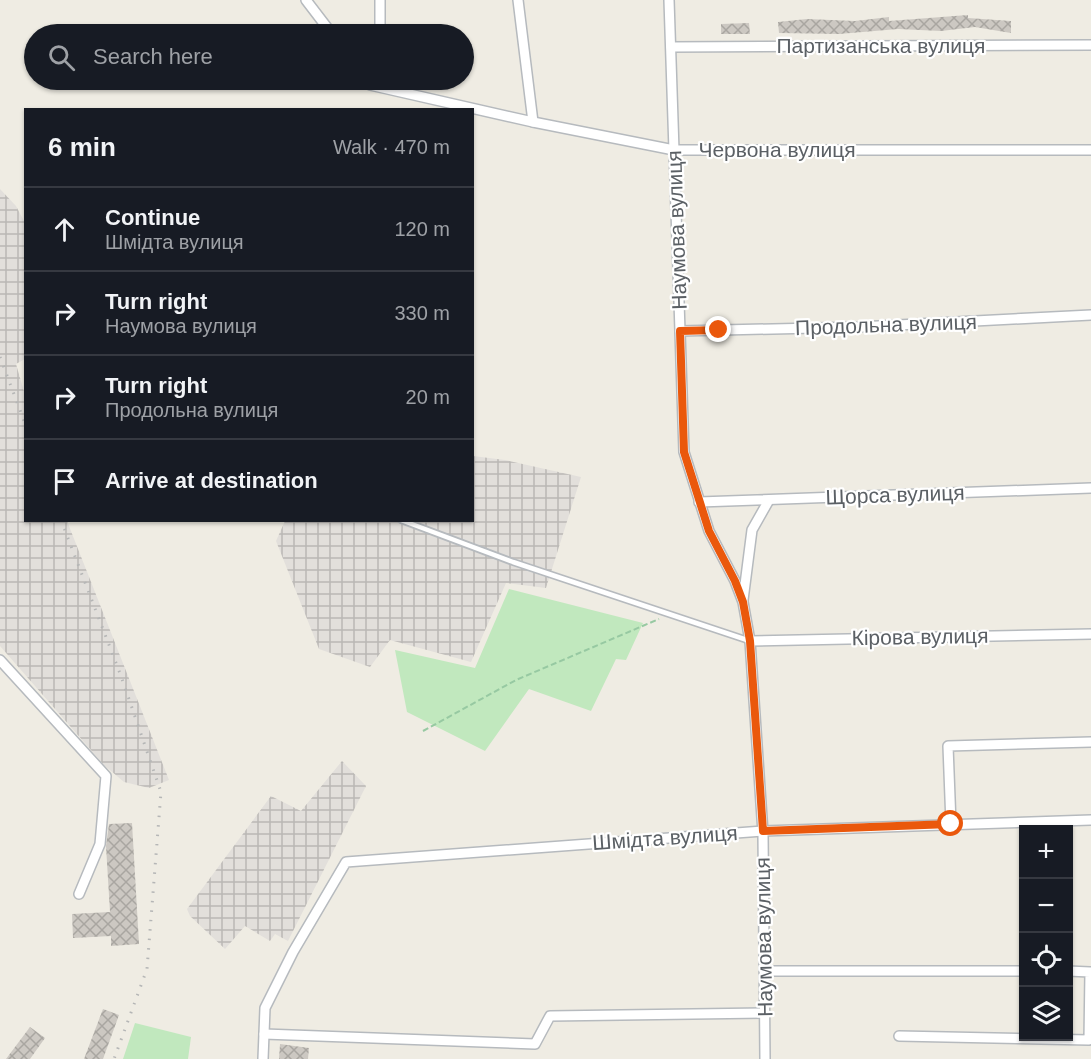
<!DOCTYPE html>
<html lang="en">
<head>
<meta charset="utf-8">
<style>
  :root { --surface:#171b24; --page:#242831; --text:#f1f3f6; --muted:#9ea1a6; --line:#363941 }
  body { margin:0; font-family:Helvetica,sans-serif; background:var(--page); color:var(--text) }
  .controls { position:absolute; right:18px; bottom:18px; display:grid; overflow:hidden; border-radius:0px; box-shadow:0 2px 4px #0004 }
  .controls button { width:54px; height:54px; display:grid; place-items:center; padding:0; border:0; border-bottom:2px solid var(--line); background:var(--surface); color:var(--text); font:30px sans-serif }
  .stop { position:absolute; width:18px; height:18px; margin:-14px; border:4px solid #ea580c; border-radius:50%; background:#fff }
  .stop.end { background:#ea580c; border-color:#fff; box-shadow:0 2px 6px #0008 }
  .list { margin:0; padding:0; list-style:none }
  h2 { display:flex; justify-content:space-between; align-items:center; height:78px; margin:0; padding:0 24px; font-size:26px }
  h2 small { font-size:20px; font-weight:400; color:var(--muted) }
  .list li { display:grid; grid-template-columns:39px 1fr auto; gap:18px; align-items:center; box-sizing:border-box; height:84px; padding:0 24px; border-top:2px solid var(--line) }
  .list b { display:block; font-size:22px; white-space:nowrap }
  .list p { margin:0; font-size:20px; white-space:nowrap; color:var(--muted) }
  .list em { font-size:20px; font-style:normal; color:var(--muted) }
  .icon { flex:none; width:33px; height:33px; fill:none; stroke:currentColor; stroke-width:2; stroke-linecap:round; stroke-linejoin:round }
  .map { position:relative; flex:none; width:1091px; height:1059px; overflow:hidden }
  .search { position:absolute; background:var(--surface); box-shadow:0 2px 4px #0004; left:24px; top:24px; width:450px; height:66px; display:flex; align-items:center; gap:15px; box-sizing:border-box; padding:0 21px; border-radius:33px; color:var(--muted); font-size:22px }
  .panel { position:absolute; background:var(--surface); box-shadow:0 2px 4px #0004; left:24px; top:108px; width:450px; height:414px; border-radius:0px }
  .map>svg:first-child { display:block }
  .industrial { fill:url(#industrial-grid) }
  .green { fill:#c1e8be }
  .building { fill:url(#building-cross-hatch) }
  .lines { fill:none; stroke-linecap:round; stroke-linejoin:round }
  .lane-casing { stroke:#b6babe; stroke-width:8 }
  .street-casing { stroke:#b6babe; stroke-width:12 }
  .path { stroke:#97c9a2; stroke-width:2; stroke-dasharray:6 3; stroke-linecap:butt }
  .lane { stroke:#fff; stroke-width:4.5 }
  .street { stroke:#fff; stroke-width:9 }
  .rail { stroke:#b5b6b6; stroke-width:3; stroke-dasharray:1.5 8; stroke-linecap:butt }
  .route { stroke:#ea580c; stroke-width:8 }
  .labels { text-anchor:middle; stroke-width:4.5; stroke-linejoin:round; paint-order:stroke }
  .street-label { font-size:21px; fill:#5b6065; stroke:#fff }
</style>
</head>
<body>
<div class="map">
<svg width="1091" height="1059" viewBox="0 0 1091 1059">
  <defs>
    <pattern id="industrial-grid" width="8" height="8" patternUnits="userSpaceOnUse" patternTransform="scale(1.5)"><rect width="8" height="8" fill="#e2dfdb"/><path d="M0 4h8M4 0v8" fill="none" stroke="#bab8b5"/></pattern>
    <pattern id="building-cross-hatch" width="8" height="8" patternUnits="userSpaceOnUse" patternTransform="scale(1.5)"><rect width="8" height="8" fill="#ccc8c2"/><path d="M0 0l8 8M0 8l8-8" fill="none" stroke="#a9a6a1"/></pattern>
  </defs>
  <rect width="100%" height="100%" fill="#efece3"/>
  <g class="industrial">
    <polygon points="0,189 16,206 25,223 25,359 16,364 25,395 26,520 67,521 169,780 149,788 124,782 104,765 0,646"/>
    <polygon points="473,456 505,460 581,477 546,588 506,583 471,662 390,640 370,667 319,649 276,541 285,521 472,520"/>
    <polygon points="342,761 366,786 288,941 275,934 270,941 245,926 225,949 190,916 187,909 271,796 301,811"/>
  </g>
  <g class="green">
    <polygon points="509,589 643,623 626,660 616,659 591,711 529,689 485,751 407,712 395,650 475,668"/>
    <polygon points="135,1023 191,1037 188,1059 123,1059"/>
  </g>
  <g class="building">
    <polygon points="968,15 968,18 1011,21 1011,33 975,27 941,31 898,29 839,34 779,33 778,22 807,19 855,21 889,17 889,21"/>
    <polygon points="749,23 750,34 721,34 721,24"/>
    <polygon points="132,823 139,944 111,946 111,936 73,938 72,914 110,912 106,846 109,824"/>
    <polygon points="103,1009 119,1015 103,1059 84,1059"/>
    <polygon points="30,1027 45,1038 30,1059 6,1059"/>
    <polygon points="280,1044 309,1048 308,1059 279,1059"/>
  </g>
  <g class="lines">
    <g class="lane-casing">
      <polyline id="lane" points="401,520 513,562 750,641"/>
    </g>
    <g class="street-casing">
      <g id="street">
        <polyline points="306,0 332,34"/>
        <polyline points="380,0 380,34"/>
        <polyline points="518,0 533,122"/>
        <polyline points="669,0 684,452 709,531 735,581 743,602 750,641 763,833 765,1059"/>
        <polyline points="671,47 1091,45"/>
        <polyline points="366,80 370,85 533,122 674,150 1091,150"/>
        <polyline points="680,331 859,327 1091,315"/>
        <polyline points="699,502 1091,488"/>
        <polyline points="743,600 752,530 769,500"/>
        <polyline points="750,641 1091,634"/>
        <polyline points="0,660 106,776 100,844 79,894"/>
        <polyline points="951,824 948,746 1091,742"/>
        <polyline points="765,971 1024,971"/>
        <polyline points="264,1034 535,1044 550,1016 765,1013"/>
        <polyline points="899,1036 1089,1040 1090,972 1068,971"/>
        <polyline points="263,1059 265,1008 293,952 346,862 763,831 1091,820"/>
      </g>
    </g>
    <polyline class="path" points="423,731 516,680 659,619"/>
    <use href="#lane" class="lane"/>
    <use href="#street" class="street"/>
    <g class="rail">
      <polyline points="0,357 26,426"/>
      <polyline points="61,520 121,676 161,792 147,969 114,1059"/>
    </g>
  </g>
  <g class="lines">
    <polyline class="route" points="719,330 680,331 684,452 709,531 735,581 743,602 750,641 763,831 951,824"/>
  </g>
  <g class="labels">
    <g class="street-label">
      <text x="881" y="53">Партизанська вулиця</text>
      <text x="777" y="157">Червона вулиця</text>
      <text transform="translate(677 230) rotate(-92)" y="7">Наумова вулиця</text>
      <text transform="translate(886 325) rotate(-2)" y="7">Продольна вулиця</text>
      <text transform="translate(895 495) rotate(-2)" y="7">Щорса вулиця</text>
      <text transform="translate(920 637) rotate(-1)" y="7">Кірова вулиця</text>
      <text transform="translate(665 838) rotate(-4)" y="7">Шмідта вулиця</text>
      <text transform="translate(764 937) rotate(-91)" y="7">Наумова вулиця</text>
    </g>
  </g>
</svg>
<div class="controls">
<button>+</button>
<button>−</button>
<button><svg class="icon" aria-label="locate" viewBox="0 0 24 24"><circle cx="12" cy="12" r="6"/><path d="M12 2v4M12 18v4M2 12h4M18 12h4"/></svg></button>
<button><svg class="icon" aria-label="layers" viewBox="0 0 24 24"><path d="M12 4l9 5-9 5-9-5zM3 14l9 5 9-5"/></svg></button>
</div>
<div class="stop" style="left:951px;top:824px"></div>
<div class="stop end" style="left:719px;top:330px"></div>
<div class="search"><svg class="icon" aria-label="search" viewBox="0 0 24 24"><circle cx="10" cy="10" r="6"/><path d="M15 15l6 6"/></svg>Search here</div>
<section class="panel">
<h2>6 min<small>Walk · 470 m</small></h2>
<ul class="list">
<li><svg class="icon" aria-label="ahead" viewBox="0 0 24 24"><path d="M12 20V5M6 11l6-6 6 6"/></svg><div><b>Continue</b><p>Шмідта вулиця</p></div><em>120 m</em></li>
<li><svg class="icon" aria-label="right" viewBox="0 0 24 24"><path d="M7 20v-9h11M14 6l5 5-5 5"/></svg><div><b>Turn right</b><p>Наумова вулиця</p></div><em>330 m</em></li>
<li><svg class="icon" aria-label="right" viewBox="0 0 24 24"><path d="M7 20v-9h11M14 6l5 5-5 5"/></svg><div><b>Turn right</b><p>Продольна вулиця</p></div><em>20 m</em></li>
<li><svg class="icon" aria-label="arrive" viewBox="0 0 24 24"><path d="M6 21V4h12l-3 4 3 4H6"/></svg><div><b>Arrive at destination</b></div></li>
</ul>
</section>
</div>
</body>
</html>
